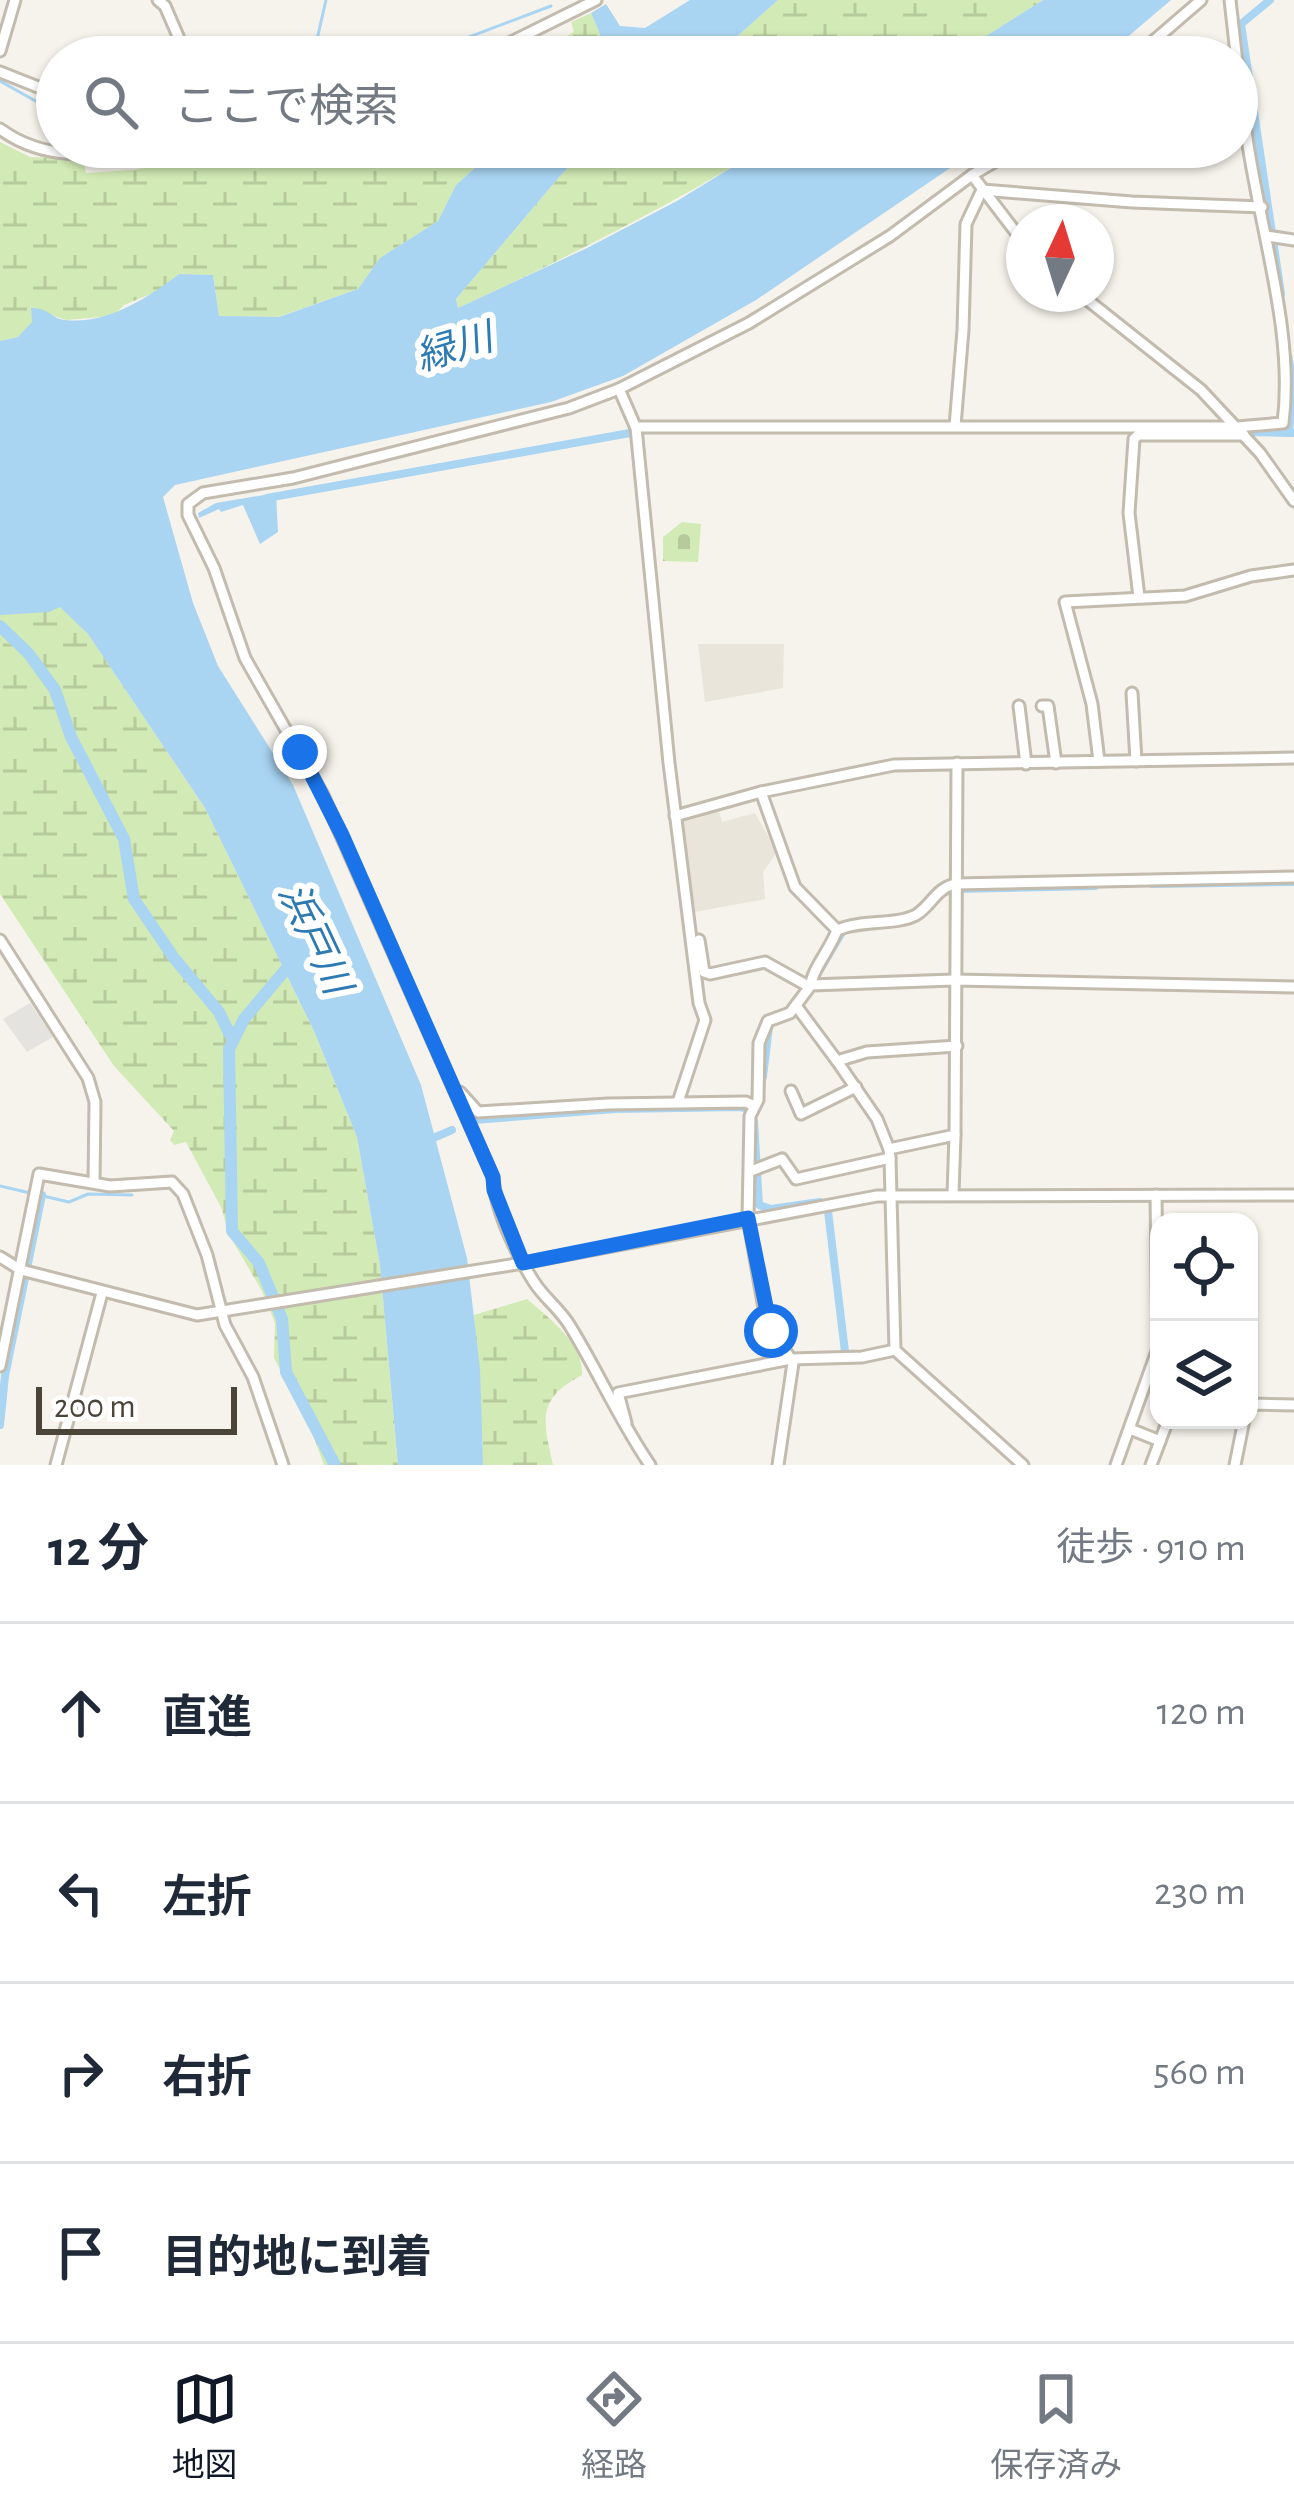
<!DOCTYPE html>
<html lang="ja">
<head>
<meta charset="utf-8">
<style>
  :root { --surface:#fff; --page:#f2f2f3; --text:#1f2937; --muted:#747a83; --line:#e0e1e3; --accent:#111827 }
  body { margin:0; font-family:"Alegreya Sans","Noto Sans JP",sans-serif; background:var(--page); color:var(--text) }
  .controls { position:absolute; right:36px; bottom:36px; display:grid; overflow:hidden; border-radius:24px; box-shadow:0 3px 9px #0004 }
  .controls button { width:108px; height:108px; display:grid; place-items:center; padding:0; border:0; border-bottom:3px solid var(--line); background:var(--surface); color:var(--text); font:60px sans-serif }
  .compass { position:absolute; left:1006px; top:204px; width:108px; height:108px; border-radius:50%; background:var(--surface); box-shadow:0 3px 9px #0004; rotate:4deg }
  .scale { position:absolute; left:36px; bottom:30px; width:201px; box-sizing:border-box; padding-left:12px; border:6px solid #4b4439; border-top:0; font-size:33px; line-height:42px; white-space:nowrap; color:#4b4439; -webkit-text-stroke:9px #fff; paint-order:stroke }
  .stop { position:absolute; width:36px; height:36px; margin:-27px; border:9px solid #1a73e8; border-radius:50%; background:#fff }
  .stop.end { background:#1a73e8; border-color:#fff; box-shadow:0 3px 12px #0008 }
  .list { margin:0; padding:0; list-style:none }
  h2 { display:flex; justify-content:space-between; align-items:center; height:156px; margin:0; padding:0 48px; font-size:51px }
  h2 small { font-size:39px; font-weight:400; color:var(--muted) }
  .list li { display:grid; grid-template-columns:78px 1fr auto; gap:36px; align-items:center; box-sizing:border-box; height:180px; padding:0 48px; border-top:3px solid var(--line) }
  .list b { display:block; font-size:45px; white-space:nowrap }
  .list em { font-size:39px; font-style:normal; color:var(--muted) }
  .icon { flex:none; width:66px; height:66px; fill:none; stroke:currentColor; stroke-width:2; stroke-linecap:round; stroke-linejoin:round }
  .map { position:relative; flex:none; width:1294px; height:1465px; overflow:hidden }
  .search { position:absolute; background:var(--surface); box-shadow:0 3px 9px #0004; left:36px; right:36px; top:36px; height:132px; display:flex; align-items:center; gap:30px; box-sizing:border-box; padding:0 42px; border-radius:66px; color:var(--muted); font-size:45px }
  .sheet { height:876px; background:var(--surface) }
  nav { display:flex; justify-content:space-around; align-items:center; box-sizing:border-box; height:168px; border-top:3px solid var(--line); background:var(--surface); font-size:33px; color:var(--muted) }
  nav a { display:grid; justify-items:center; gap:6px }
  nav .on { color:var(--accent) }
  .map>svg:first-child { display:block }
  .residential { fill:#eae5da }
  .wetland { fill:url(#wetland-marsh) }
  .cemetery { fill:url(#cemetery-stones) }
  .parking { fill:#e5e3e0 }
  .water { fill:#a9d4f2 }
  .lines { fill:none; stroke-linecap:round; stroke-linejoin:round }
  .stream { stroke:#a9d4f2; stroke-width:3 }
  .canal { stroke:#a9d4f2; stroke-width:8 }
  .river { stroke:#a9d4f2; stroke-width:12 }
  .minor-casing { stroke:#c2bbae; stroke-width:15 }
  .minor { stroke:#fff; stroke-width:9 }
  .route { stroke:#1a73e8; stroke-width:15 }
  .labels { text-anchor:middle; stroke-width:12; stroke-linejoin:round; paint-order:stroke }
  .water-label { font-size:39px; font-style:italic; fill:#2e7ab2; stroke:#fff }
</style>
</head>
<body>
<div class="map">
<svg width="1294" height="1465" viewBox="0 0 1294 1465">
  <defs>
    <pattern id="wetland-marsh" width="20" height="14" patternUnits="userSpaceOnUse" patternTransform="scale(3)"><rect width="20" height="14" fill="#d2eab5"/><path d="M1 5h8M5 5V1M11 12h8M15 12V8" fill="none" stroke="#b6ca9c"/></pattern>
    <pattern id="cemetery-stones" width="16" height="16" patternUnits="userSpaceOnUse" patternTransform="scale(3)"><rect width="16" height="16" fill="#d2eab5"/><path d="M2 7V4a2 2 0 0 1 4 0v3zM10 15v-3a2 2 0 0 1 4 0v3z" fill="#b6ca9c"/></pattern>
  </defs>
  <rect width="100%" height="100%" fill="#f6f3ec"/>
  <g class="residential">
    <polygon points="698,644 784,644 783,688 705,702"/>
    <polygon points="718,808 722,822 755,813 777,852 763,872 765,899 695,912 682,820"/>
  </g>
  <g class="wetland">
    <polygon points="778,0 1043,0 953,57 714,57"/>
    <polygon points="591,13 600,34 591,57 527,57 574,32 571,22"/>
    <polygon points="0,142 30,157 83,159 86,173 131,170 277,147 498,147 456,185 438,221 380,258 358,289 278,317 219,316 213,275 179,274 158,291 124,305 113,316 66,320 31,308 33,322 18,337 0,341"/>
    <path d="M589,147H765C666,208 564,259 458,308L456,299L560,176Z"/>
    <polygon points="60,606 88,634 205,808 314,1031 357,1137 380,1265 398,1465 324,1465 309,1424 274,1358 275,1323 262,1291 228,1233 222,1209 186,1142 174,1145 170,1140 174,1131 114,1066 0,894 0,615"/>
    <path d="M527,1299C549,1318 584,1344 582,1375C536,1399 543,1420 553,1465H483L474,1315Z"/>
  </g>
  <polygon class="cemetery" points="682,522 701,524 698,562 663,561 663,537"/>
  <polygon class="parking" points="30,1003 53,1037 27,1052 3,1019"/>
  <g class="water">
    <polygon points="690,0 778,0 714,57 591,57 600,34 591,13 606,4 620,26 645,28"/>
    <polygon points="1043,0 1171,0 1104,57 953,57"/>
    <path d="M498,147H589L560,176L456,299L458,308L587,248L677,201L765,147H981L756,300L623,376L551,402L175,485L163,497L193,603L218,666L293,785L421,1085L467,1258L480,1369L483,1465H398L380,1265L357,1137L314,1031L205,808L88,634L60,607L49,612L0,615V341L18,337L32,322L31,308C50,308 50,318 65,320C106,325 148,298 179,274L213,275L219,316L279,317L358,289L380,258L438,221L456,185Z"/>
    <polygon points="276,493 278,532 260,544 243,505 221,512 219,509 199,518 198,513 216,503"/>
  </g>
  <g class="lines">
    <g class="stream">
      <polyline points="313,57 326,0"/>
      <polyline points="416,57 551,6"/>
      <polyline points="0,81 57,113"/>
      <polyline points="0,1186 69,1202 88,1194 132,1195"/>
    </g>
    <g class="canal">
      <polyline points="1270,0 1241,24 1281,294"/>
      <polyline points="1288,356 1293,380 1289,433"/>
      <polyline points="1251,432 1293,433"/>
      <polyline points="267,498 641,431"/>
      <polyline points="1152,884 1294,882"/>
      <polyline points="954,889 1095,886"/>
      <polyline points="818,973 844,929"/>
      <polyline points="763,1077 769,1026"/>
      <polyline points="474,1120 615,1109 741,1107 754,1112"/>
      <polyline points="754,1121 759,1205 771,1209 820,1202"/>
      <polyline points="431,1139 452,1130"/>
      <polyline points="828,1211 846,1360"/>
      <polyline points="0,1425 5,1376 42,1195"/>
    </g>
    <g class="river">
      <polyline points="0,626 29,654 55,690 71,737 124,839 134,899 174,958 219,1012 233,1041"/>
      <polyline points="292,962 244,1019 229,1049 232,1231 259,1263 282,1319 286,1372 335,1465"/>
    </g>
    <g class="minor-casing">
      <g id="minor">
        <polyline points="158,0 165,6 187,57"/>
        <polyline points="0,51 15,0"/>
        <polyline points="481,57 596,0"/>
        <polyline points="1135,57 1201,0"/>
        <polyline points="0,72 43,89 57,103"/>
        <path d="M0,129C48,164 99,154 154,147"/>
        <polyline points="972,175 1024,243"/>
        <polyline points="982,190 1132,202 1262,207"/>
        <polyline points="1267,236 1294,240"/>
        <polyline points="1080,294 1201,390 1260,453 1294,501"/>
        <polyline points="619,389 636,428 669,763 699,1003 705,1020 678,1102"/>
        <polyline points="955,426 963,330 966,224 982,190"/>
        <path d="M636,427H1237L1283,423C1293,345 1269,261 1255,184C1243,124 1237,61 1230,0"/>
        <polyline points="1139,597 1129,513 1134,439 1138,435 1244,435"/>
        <polyline points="1132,693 1136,761"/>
        <polyline points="1019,706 1026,764"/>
        <polyline points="1042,706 1048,706 1056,763"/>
        <polyline points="1099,761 1092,704 1065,602 1185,596 1251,576 1294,570"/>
        <path d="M761,792L795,887L837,930C831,948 811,971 811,985"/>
        <polyline points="675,816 761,792 894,765 1294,758"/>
        <path d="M837,930C863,919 894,926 916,915C932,905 935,889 955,884L1294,877"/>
        <polyline points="0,940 88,1078 95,1102 94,1182"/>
        <polyline points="699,940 704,972 710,974 765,962 808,986"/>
        <polyline points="797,1007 837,1061"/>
        <polyline points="791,1091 801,1114 856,1087"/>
        <polyline points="456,1093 460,1092 478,1112 608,1104 746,1102 754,1106"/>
        <polyline points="889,1149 877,1119 837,1061 867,1052 957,1046"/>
        <polyline points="890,1158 895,1350 1023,1465"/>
        <polyline points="751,1171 782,1159 796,1179 890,1158 889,1149 955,1135 957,763"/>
        <polyline points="953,1194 955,1135"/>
        <polyline points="0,1257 21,1270 197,1315 523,1263 877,1196 1294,1195"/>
        <polyline points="0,1366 39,1174 110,1186 172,1182 183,1194 207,1255 225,1325 253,1377 283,1465"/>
        <polyline points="1249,1404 1294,1405"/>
        <polyline points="626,1423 618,1393 791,1359 862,1357 895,1350"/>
        <polyline points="1130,1429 1160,1441"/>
        <polyline points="56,1465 102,1293"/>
        <path d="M650,1465C618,1418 599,1373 570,1326C560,1309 544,1298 534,1282C516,1254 495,1209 493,1177L323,795L245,658L214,568L188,515V504L203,493L293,478L569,408L619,389L749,323L890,236L972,175L1020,147"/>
        <polyline points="778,1465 793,1363 766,1320 748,1218 750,1116 758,1100 759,1043 768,1021 790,1013 811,985 954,980 1294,987"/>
        <polyline points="1116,1465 1158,1348 1156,1195"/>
        <polyline points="1151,1465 1168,1420"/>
        <polyline points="1235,1465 1244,1420"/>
      </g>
    </g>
    <use href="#minor" class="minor"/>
  </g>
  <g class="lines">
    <polyline class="route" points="300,752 342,835 493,1177 494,1190 523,1263 748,1218 771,1331"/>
  </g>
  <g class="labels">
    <g class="water-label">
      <text transform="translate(454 346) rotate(-17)" y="14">緑川</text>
      <text transform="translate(316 938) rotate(65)" y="14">浜戸川</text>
    </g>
  </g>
</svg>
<div class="controls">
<button><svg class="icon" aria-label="locate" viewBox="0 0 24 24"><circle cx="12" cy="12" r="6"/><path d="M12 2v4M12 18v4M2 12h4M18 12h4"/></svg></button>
<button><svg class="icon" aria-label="layers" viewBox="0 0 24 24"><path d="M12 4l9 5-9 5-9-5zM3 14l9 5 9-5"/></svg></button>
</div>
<svg class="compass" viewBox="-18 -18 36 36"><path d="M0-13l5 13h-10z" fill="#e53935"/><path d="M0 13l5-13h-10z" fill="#747a83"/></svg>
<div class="scale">200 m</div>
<div class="stop" style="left:771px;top:1331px"></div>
<div class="stop end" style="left:300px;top:752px"></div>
<div class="search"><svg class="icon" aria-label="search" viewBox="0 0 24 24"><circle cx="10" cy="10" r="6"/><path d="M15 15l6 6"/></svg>ここで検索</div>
</div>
<section class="sheet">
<h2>12 分<small>徒歩 · 910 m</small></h2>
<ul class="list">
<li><svg class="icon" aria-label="ahead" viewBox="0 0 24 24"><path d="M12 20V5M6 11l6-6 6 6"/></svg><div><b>直進</b></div><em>120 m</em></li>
<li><svg class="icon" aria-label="left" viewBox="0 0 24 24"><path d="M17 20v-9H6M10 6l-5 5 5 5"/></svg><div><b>左折</b></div><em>230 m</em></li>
<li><svg class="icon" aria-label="right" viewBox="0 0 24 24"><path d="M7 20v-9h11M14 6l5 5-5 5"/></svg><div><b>右折</b></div><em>560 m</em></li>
<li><svg class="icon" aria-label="arrive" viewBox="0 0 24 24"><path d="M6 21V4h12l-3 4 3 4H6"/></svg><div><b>目的地に到着</b></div></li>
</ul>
</section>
<nav>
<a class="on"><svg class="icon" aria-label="map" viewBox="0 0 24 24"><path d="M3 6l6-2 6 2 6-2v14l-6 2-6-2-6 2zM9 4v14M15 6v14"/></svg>地図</a>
<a><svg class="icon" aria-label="directions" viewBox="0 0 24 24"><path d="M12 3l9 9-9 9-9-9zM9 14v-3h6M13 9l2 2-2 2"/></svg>経路</a>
<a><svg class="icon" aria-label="saved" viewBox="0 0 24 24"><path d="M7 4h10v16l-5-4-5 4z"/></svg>保存済み</a>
</nav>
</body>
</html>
